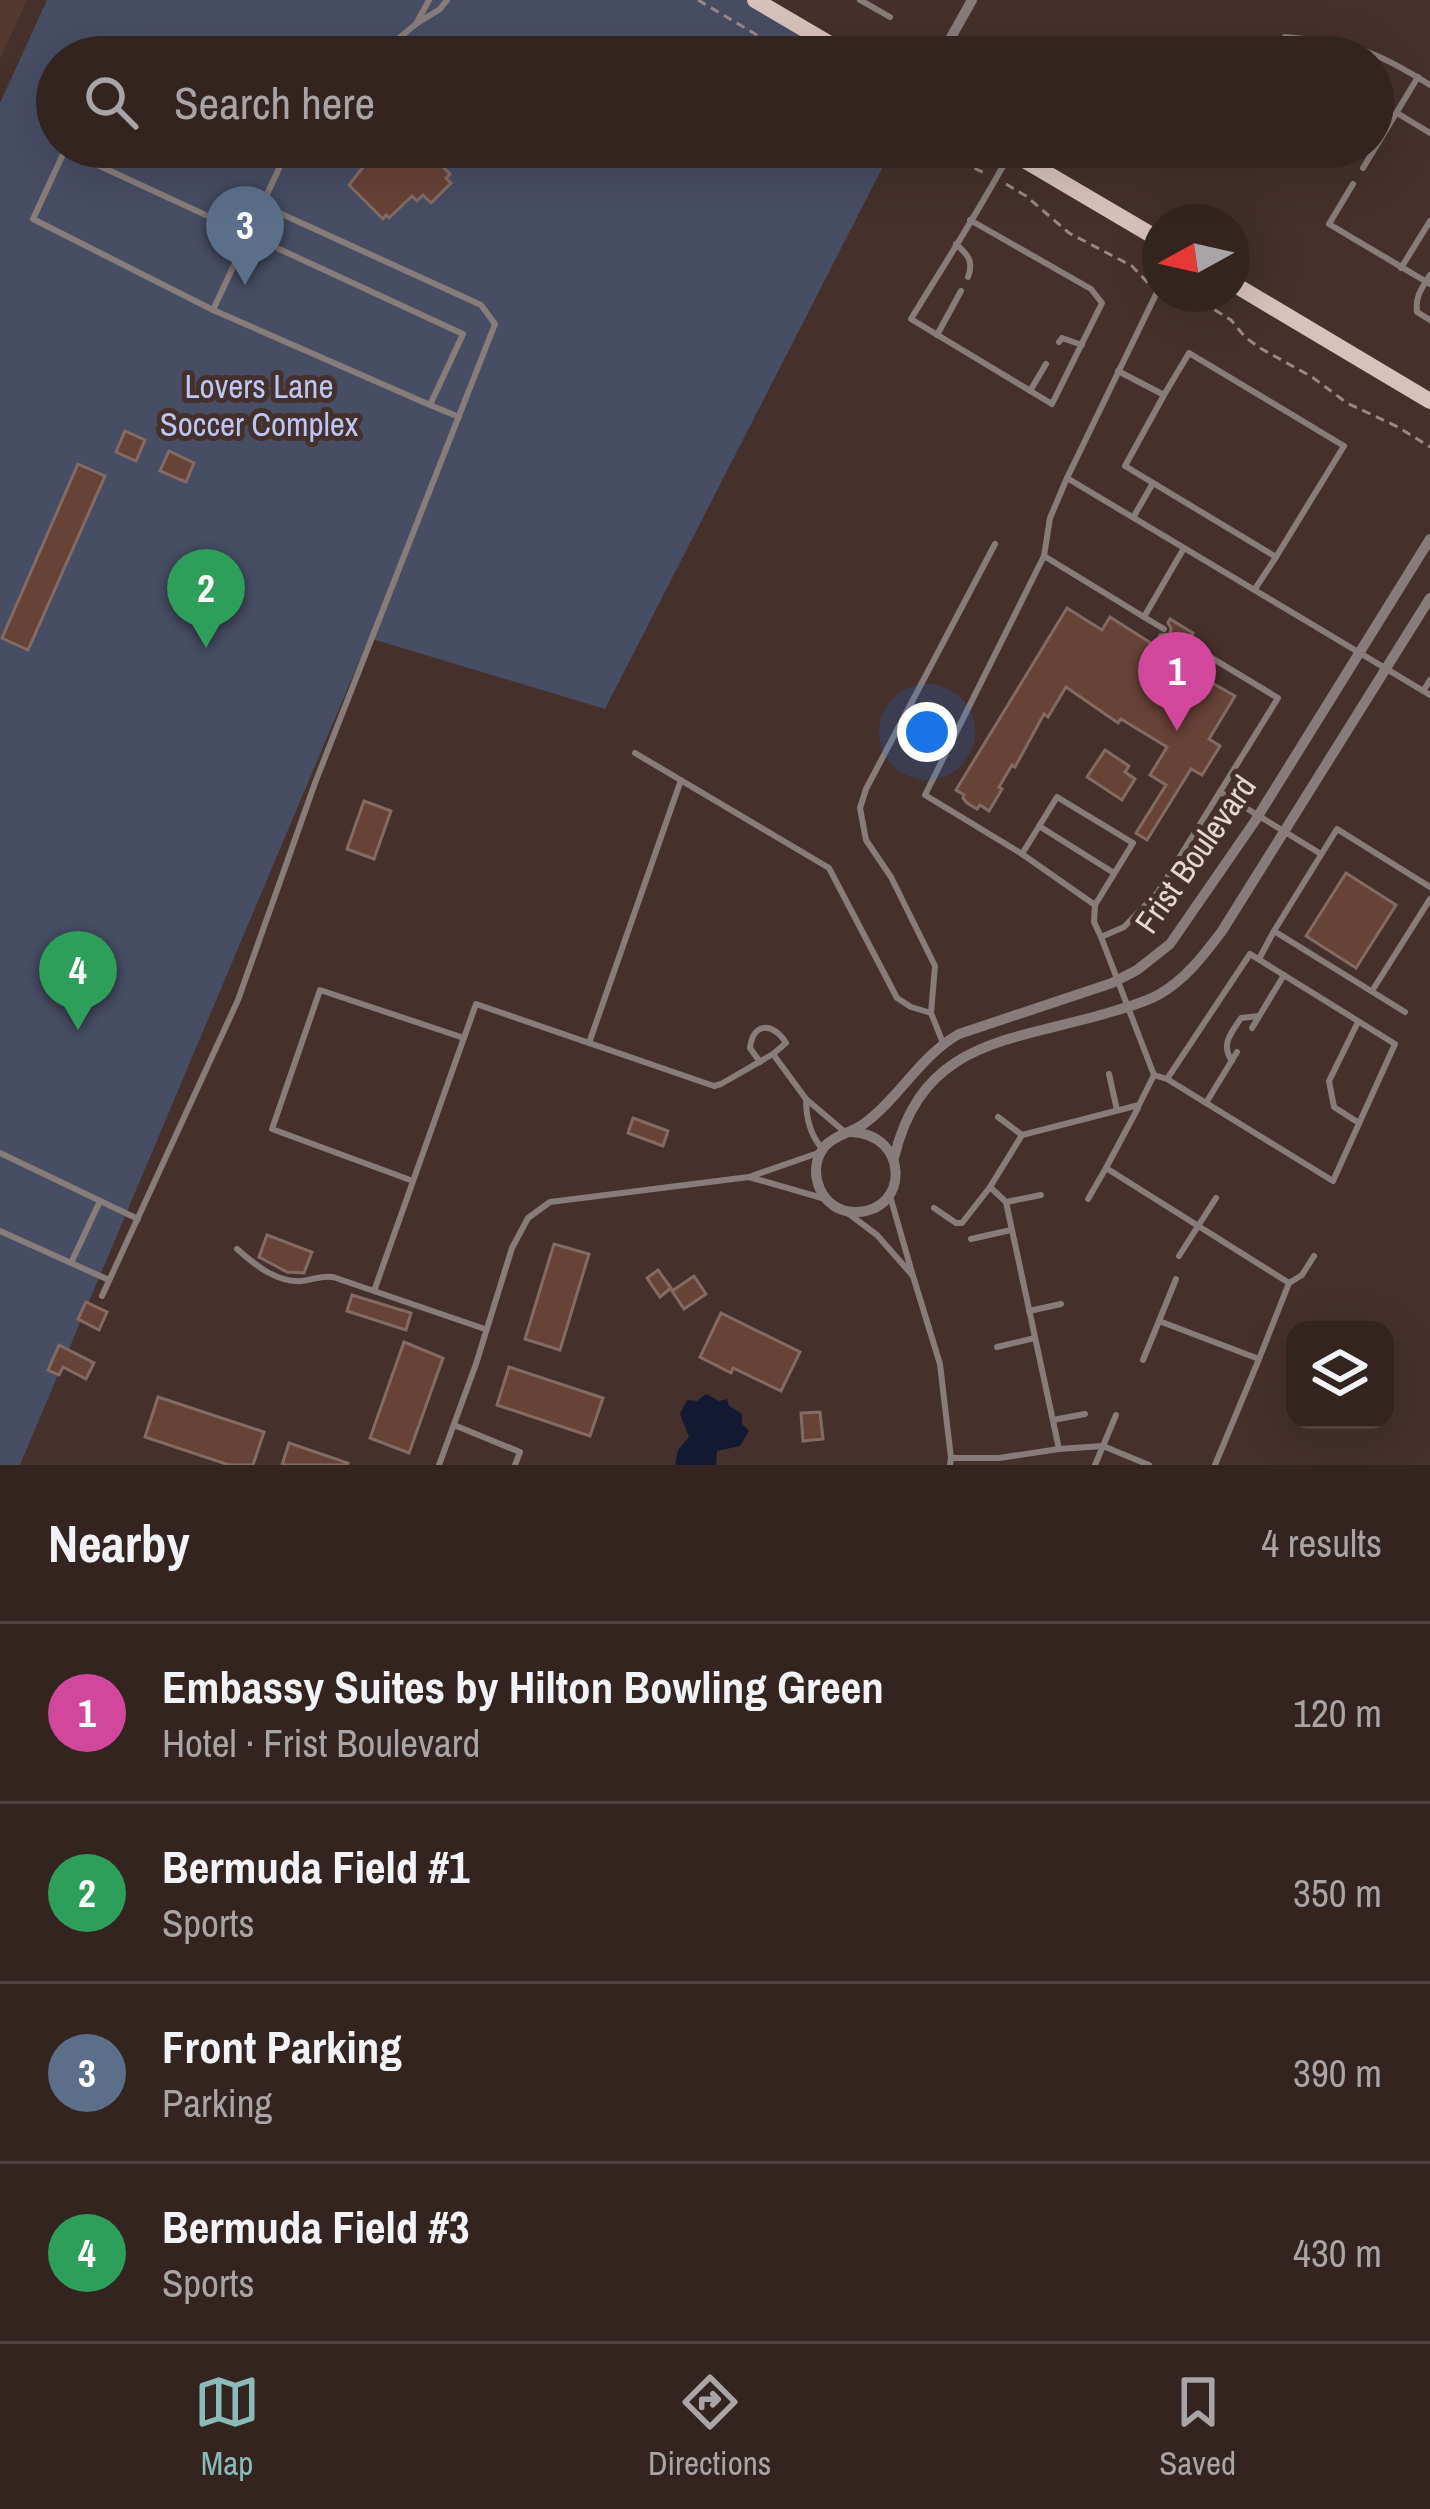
<!DOCTYPE html>
<html lang="en">
<head>
<meta charset="utf-8">
<style>
  :root { --surface:#342420; --page:#3c2c29; --text:#f1f3f6; --muted:#a9a4a5; --line:#4e413e; --accent:#8bbbb9 }
  body { margin:0; font-family:"Archivo Narrow",sans-serif; background:var(--page); color:var(--text) }
  .controls { position:absolute; right:36px; bottom:36px; display:grid; overflow:hidden; border-radius:24px; box-shadow:0 12px 48px #0002 }
  .controls button { width:108px; height:108px; display:grid; place-items:center; padding:0; border:0; border-bottom:3px solid var(--line); background:var(--surface); color:var(--text); font:60px sans-serif }
  .compass { position:absolute; left:1142px; top:204px; width:108px; height:108px; border-radius:50%; background:var(--surface); box-shadow:0 12px 48px #0002; rotate:262deg }
  .you { position:absolute; left:927px; top:732px; width:42px; height:42px; margin:-30px; border:9px solid #fff; border-radius:50%; background:#1a73e8; box-shadow:0 0 0 18px #1a73e833 }
  .badge { display:grid; place-items:center; width:78px; height:78px; border-radius:50%; background:var(--accent); color:#fff; font-size:39px; font-weight:700 }
  .pin { position:absolute; translate:-50% -99px; filter:drop-shadow(0 3px 6px #0008) }
  .pin::after { content:''; position:absolute; top:63px; width:42px; height:36px; background:inherit; clip-path:polygon(0 0,100% 0,50% 100%) }
  .list { margin:0; padding:0; list-style:none }
  h2 { display:flex; justify-content:space-between; align-items:center; height:156px; margin:0; padding:0 48px; font-size:51px }
  h2 small { font-size:39px; font-weight:400; color:var(--muted) }
  .list li { display:grid; grid-template-columns:78px 1fr auto; gap:36px; align-items:center; box-sizing:border-box; height:180px; padding:0 48px; border-top:3px solid var(--line) }
  .list b { display:block; font-size:45px; white-space:nowrap }
  .list p { margin:0; font-size:39px; white-space:nowrap; color:var(--muted) }
  .list em { font-size:39px; font-style:normal; color:var(--muted) }
  .icon { flex:none; width:66px; height:66px; fill:none; stroke:currentColor; stroke-width:2; stroke-linecap:round; stroke-linejoin:round }
  .map { position:relative; flex:none; width:1430px; height:1465px; overflow:hidden }
  .search { position:absolute; background:var(--surface); box-shadow:0 12px 48px #0002; left:36px; right:36px; top:36px; height:132px; display:flex; align-items:center; gap:30px; box-sizing:border-box; padding:0 42px; border-radius:66px; color:var(--muted); font-size:45px }
  .sheet { height:876px; background:var(--surface) }
  nav { display:flex; justify-content:space-around; align-items:center; box-sizing:border-box; height:168px; border-top:3px solid var(--line); background:var(--surface); font-size:33px; color:var(--muted) }
  nav a { display:grid; justify-items:center; gap:6px }
  nav .on { color:var(--accent) }
  .map>svg:first-child { display:block }
  .built { fill:#543931 }
  .green { fill:#474d63 }
  .water { fill:#131833 }
  .building { fill:#674237; stroke:#836b64; stroke-width:3 }
  .lines { fill:none; stroke-linecap:round; stroke-linejoin:round }
  .path { stroke:#988783; stroke-width:3; stroke-dasharray:9 6; stroke-linecap:butt }
  .service { stroke:#877c79; stroke-width:6 }
  .minor { stroke:#877c79; stroke-width:10 }
  .primary { stroke:#d7c1bb; stroke-width:16 }
  .labels { text-anchor:middle; stroke-width:10; stroke-linejoin:round; paint-order:stroke }
  .park-label { font-size:33px; fill:#bbc7f6; stroke:#45302b }
  .street-label { font-size:33px; fill:#e4d7d3; stroke:#45302b }
</style>
</head>
<body>
<div class="map">
<svg width="1430" height="1465" viewBox="0 0 1430 1465">
  <rect width="100%" height="100%" fill="#45302b"/>
  <polygon class="built" points="0,0 27,0 0,59"/>
  <polygon class="green" points="47,0 755,0 852,57 57,57 57,147 893,147 605,709 369,638 20,1465 0,1465 0,103"/>
  <polygon class="water" points="706,1394 719,1401 727,1399 729,1406 742,1414 742,1424 749,1431 740,1446 717,1451 716,1465 675,1465 678,1450 689,1437 680,1414 687,1400 697,1401"/>
  <g class="building">
    <polygon points="379,147 423,147 450,174 446,178 451,183 431,203 423,195 417,201 412,196 389,218 386,215 383,219 349,185"/>
    <polygon points="125,431 145,440 136,461 116,452"/>
    <polygon points="169,451 194,463 186,482 160,471"/>
    <polygon points="78,464 105,476 28,650 2,638"/>
    <polygon points="1067,608 1102,630 1110,617 1154,645 1160,635 1170,634 1171,628 1168,623 1170,619 1193,633 1191,637 1181,638 1180,644 1183,650 1176,662 1235,696 1209,739 1220,746 1202,775 1191,769 1147,840 1136,833 1166,785 1150,775 1167,747 1121,719 1118,723 1066,687 1048,717 1044,714 1015,767 1012,765 999,787 1002,789 989,811 980,805 977,809 967,803 963,798 964,795 956,790"/>
    <polygon points="1105,750 1129,766 1125,772 1135,779 1122,800 1087,777"/>
    <polygon points="364,801 391,811 374,859 347,849"/>
    <polygon points="1346,873 1396,905 1356,968 1306,936"/>
    <polygon points="633,1118 668,1131 663,1146 628,1133"/>
    <polygon points="267,1235 312,1252 304,1273 287,1272 259,1257"/>
    <polygon points="554,1244 589,1254 560,1350 525,1339"/>
    <polygon points="658,1270 671,1288 660,1297 647,1278"/>
    <polygon points="694,1276 706,1294 684,1309 672,1291"/>
    <polygon points="352,1295 411,1313 406,1330 347,1311"/>
    <polygon points="86,1302 107,1312 99,1330 78,1319"/>
    <polygon points="721,1313 800,1352 781,1391 733,1368 731,1373 700,1357"/>
    <polygon points="404,1342 443,1358 409,1453 370,1438"/>
    <polygon points="59,1345 94,1363 86,1379 63,1367 59,1375 48,1370"/>
    <polygon points="509,1367 603,1398 590,1436 497,1405"/>
    <polygon points="158,1397 264,1432 253,1465 229,1465 145,1437"/>
    <polygon points="820,1412 823,1439 803,1441 801,1413"/>
    <polygon points="289,1443 348,1463 347,1465 282,1465"/>
  </g>
  <g class="lines">
    <g class="path">
      <polyline points="698,0 794,57"/>
      <polyline points="935,147 950,157 987,174"/>
      <polyline points="1006,184 1026,196 1069,233 1132,266 1149,284"/>
      <polyline points="1189,294 1231,320 1245,337 1260,348 1312,377 1347,403 1398,427 1430,447"/>
      <polyline points="1168,295 1171,297 1178,294"/>
    </g>
    <g class="service">
      <polyline points="429,0 416,24 440,9 447,0"/>
      <polyline points="860,0 890,17"/>
      <path d="M1285,37C1352,43 1373,49 1430,85"/>
      <polyline points="376,57 416,24"/>
      <polyline points="1397,113 1430,133"/>
      <polyline points="1363,168 1418,77"/>
      <polyline points="1353,184 1329,224 1430,284"/>
      <path d="M970,220L1091,289L1102,303L1052,404L911,319C944,265 979,211 1009,155"/>
      <path d="M956,244C968,255 974,261 968,277"/>
      <polyline points="1401,268 1430,221"/>
      <path d="M1430,275C1422,288 1415,296 1417,312L1430,320"/>
      <polyline points="213,310 289,147"/>
      <polyline points="937,335 961,291"/>
      <polyline points="1059,342 1062,338 1082,345"/>
      <polyline points="1118,371 1164,395 1189,353 1344,446 1276,557 1125,466 1164,395"/>
      <polyline points="1030,391 1046,364"/>
      <polyline points="430,405 463,334 65,150 33,219 213,310 430,405 459,417"/>
      <polyline points="1067,478 1430,695"/>
      <polyline points="1134,516 1153,483"/>
      <polyline points="1044,556 1144,617 1184,548"/>
      <polyline points="1255,589 1276,557"/>
      <polyline points="1144,617 1164,629"/>
      <polyline points="1423,691 1430,680"/>
      <polyline points="635,753 829,868 897,998 911,1007 931,1013 943,1043"/>
      <polyline points="1220,792 1321,854"/>
      <polyline points="1039,826 1114,873"/>
      <polyline points="1022,854 1057,797 1133,843 1095,905"/>
      <polyline points="1101,937 1094,922 1095,905 1022,854 925,795 1044,556 1050,518 1067,478 1160,286"/>
      <polyline points="1259,959 1274,931"/>
      <polyline points="1372,991 1430,899"/>
      <polyline points="1405,1012 1274,931 1337,829 1430,887"/>
      <polyline points="931,1013 935,966 891,877 866,840 860,808 866,789 995,544"/>
      <polyline points="1358,1022 1329,1081 1334,1107 1359,1123"/>
      <polyline points="1252,1028 1284,975"/>
      <polyline points="589,1043 681,780"/>
      <path d="M1232,1061C1220,1044 1232,1032 1241,1018L1259,1016"/>
      <path d="M760,1062L750,1048C753,1021 774,1023 786,1043L773,1054"/>
      <polyline points="1109,1074 1117,1110"/>
      <polyline points="1167,1079 1250,954 1395,1044 1333,1181 1167,1079 1154,1075 1101,937 1124,927 1158,892 1278,698 1187,643"/>
      <polyline points="1206,1103 1237,1052"/>
      <polyline points="998,1117 1022,1135"/>
      <path d="M821,1147C809,1133 806,1117 806,1099L846,1133"/>
      <polyline points="0,1153 138,1219"/>
      <polyline points="818,1153 749,1177 822,1198"/>
      <polyline points="1106,1168 1138,1108"/>
      <polyline points="413,1181 272,1129 320,990 464,1038"/>
      <polyline points="990,1187 1022,1135 1139,1105 1154,1075"/>
      <polyline points="1088,1199 1106,1168 1289,1283 1259,1359"/>
      <polyline points="1006,1202 1041,1195"/>
      <polyline points="934,1208 956,1223 962,1223 990,1187 1006,1202 1059,1449 999,1458 951,1458"/>
      <polyline points="849,1214 877,1235 913,1276 890,1196"/>
      <polyline points="0,1231 109,1280"/>
      <polyline points="971,1239 1011,1230"/>
      <path d="M237,1249C255,1265 277,1283 302,1281C314,1280 320,1275 333,1277L485,1329"/>
      <polyline points="1179,1256 1216,1198"/>
      <polyline points="71,1263 100,1201"/>
      <polyline points="913,1276 940,1364 951,1458 950,1465"/>
      <polyline points="1176,1279 1159,1321 1259,1359 1215,1465"/>
      <polyline points="1289,1283 1302,1275 1314,1256"/>
      <polyline points="374,1291 476,1004 714,1086 721,1084 773,1054 806,1099"/>
      <polyline points="102,1296 238,1000 315,783 495,324 481,305 262,205"/>
      <polyline points="1029,1311 1061,1304"/>
      <polyline points="997,1347 1035,1338"/>
      <polyline points="1143,1360 1159,1321"/>
      <polyline points="1053,1420 1085,1414"/>
      <polyline points="454,1425 520,1452 515,1465"/>
      <polyline points="1059,1449 1103,1446 1116,1415"/>
      <polyline points="439,1465 476,1364 512,1248 528,1218 550,1202 749,1177"/>
      <polyline points="1095,1465 1103,1446 1149,1465"/>
    </g>
    <g class="minor">
      <polyline points="940,57 972,0"/>
      <path d="M851,1132C909,1134 910,1210 857,1212C822,1214 804,1171 825,1146C836,1134 852,1133 865,1123C900,1097 920,1056 959,1034L1112,983L1137,970L1170,944L1255,821L1430,539"/>
      <path d="M894,1158C921,1045 1001,1042 1097,1016C1117,1010 1139,1005 1158,995C1184,981 1204,955 1222,931L1430,598"/>
    </g>
    <g class="primary">
      <polyline points="755,0 852,57"/>
      <polyline points="1002,147 1160,240"/>
      <polyline points="1232,283 1430,401"/>
    </g>
  </g>
  <g class="labels">
    <g class="park-label">
      <text x="259" y="398">Lovers Lane<tspan x="259" dy="38">Soccer Complex</tspan></text>
    </g>
    <g class="street-label">
      <text transform="translate(1195 854) rotate(-55)" y="12">Frist Boulevard</text>
    </g>
  </g>
</svg>
<div class="controls">
<button><svg class="icon" aria-label="layers" viewBox="0 0 24 24"><path d="M12 4l9 5-9 5-9-5zM3 14l9 5 9-5"/></svg></button>
</div>
<svg class="compass" viewBox="-18 -18 36 36"><path d="M0-13l5 13h-10z" fill="#e53935"/><path d="M0 13l5-13h-10z" fill="#a9a4a5"/></svg>
<div class="you"></div>
<div class="pin badge" style="left:1177px;top:731px;background:#d1479c">1</div>
<div class="pin badge" style="left:206px;top:648px;background:#2e9e5b">2</div>
<div class="pin badge" style="left:245px;top:285px;background:#5c6f8a">3</div>
<div class="pin badge" style="left:78px;top:1030px;background:#2e9e5b">4</div>
<div class="search"><svg class="icon" aria-label="search" viewBox="0 0 24 24"><circle cx="10" cy="10" r="6"/><path d="M15 15l6 6"/></svg>Search here</div>
</div>
<section class="sheet">
<h2>Nearby<small>4 results</small></h2>
<ul class="list">
<li><span class="badge" style="background:#d1479c">1</span><div><b>Embassy Suites by Hilton Bowling Green</b><p>Hotel · Frist Boulevard</p></div><em>120 m</em></li>
<li><span class="badge" style="background:#2e9e5b">2</span><div><b>Bermuda Field #1</b><p>Sports</p></div><em>350 m</em></li>
<li><span class="badge" style="background:#5c6f8a">3</span><div><b>Front Parking</b><p>Parking</p></div><em>390 m</em></li>
<li><span class="badge" style="background:#2e9e5b">4</span><div><b>Bermuda Field #3</b><p>Sports</p></div><em>430 m</em></li>
</ul>
</section>
<nav>
<a class="on"><svg class="icon" aria-label="map" viewBox="0 0 24 24"><path d="M3 6l6-2 6 2 6-2v14l-6 2-6-2-6 2zM9 4v14M15 6v14"/></svg>Map</a>
<a><svg class="icon" aria-label="directions" viewBox="0 0 24 24"><path d="M12 3l9 9-9 9-9-9zM9 14v-3h6M13 9l2 2-2 2"/></svg>Directions</a>
<a><svg class="icon" aria-label="saved" viewBox="0 0 24 24"><path d="M7 4h10v16l-5-4-5 4z"/></svg>Saved</a>
</nav>
</body>
</html>
